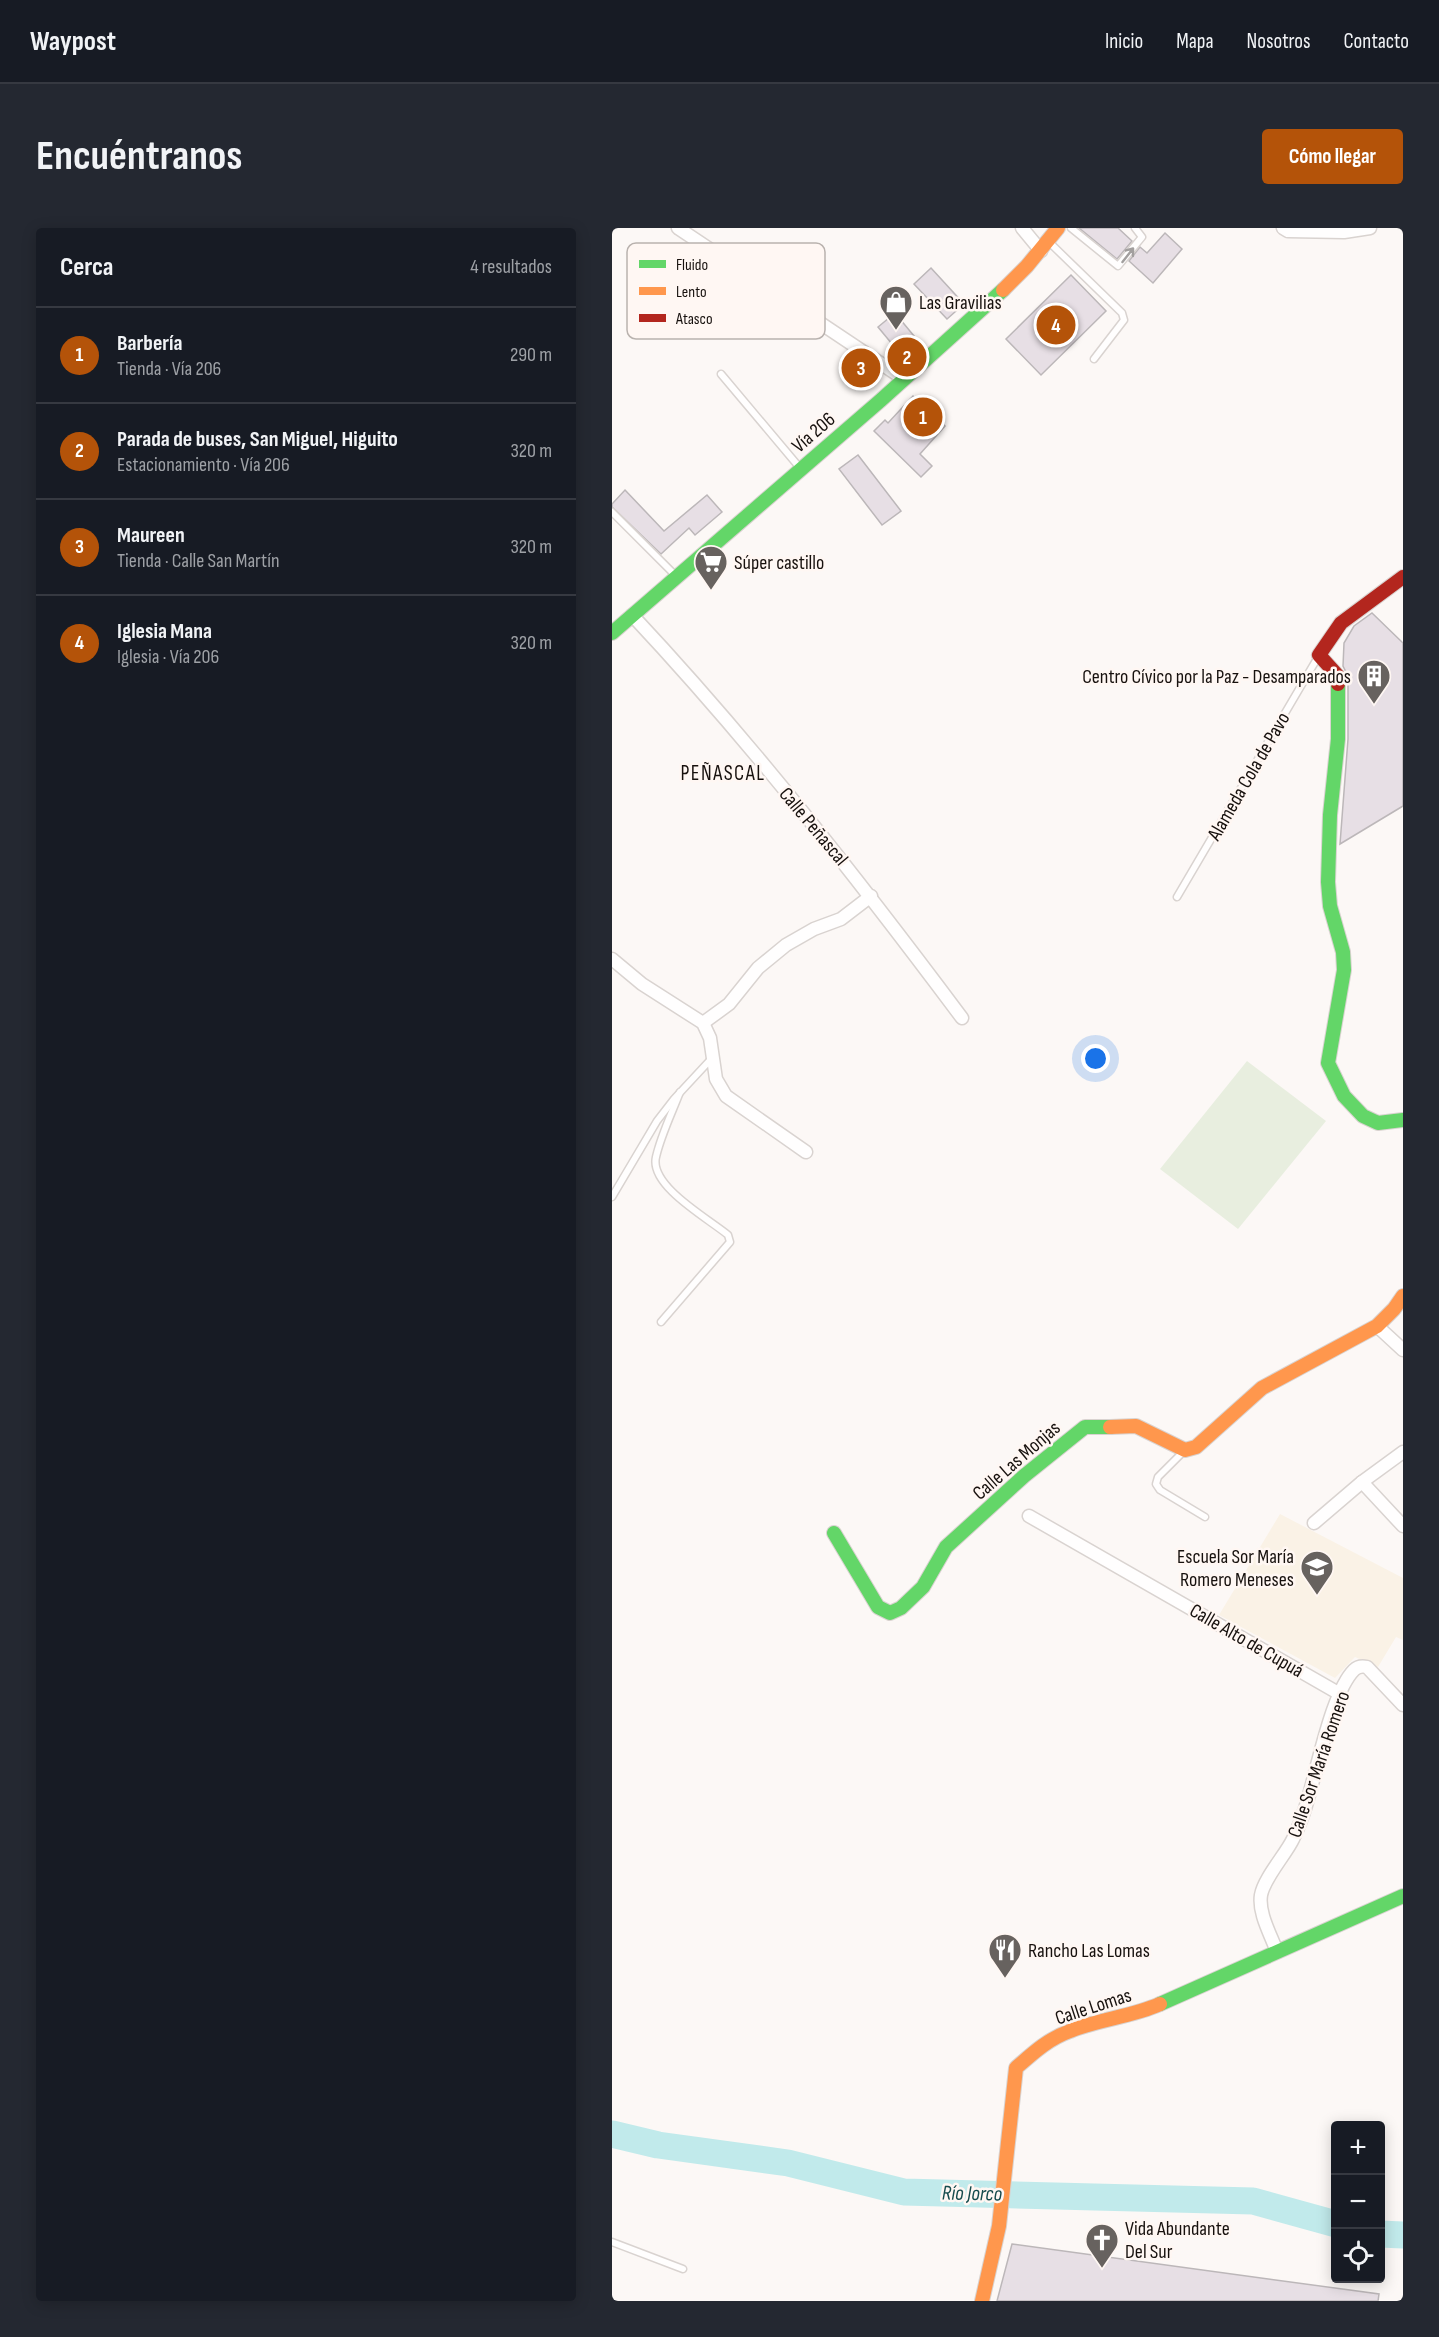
<!DOCTYPE html>
<html lang="es">
<head>
<meta charset="utf-8">
<style>
  :root { --surface:#171b24; --page:#242831; --text:#f1f3f6; --muted:#9ea1a6; --line:#363941; --accent:#b45309 }
  body { margin:0; font-family:"Sofia Sans Condensed",sans-serif; background:var(--page); color:var(--text) }
  .controls { position:absolute; right:18px; bottom:18px; display:grid; overflow:hidden; border-radius:6px; box-shadow:0 3px 15px #0003 }
  .controls button { width:54px; height:54px; display:grid; place-items:center; padding:0; border:0; border-bottom:2px solid var(--line); background:var(--surface); color:var(--text); font:30px sans-serif }
  .you { position:absolute; left:484px; top:831px; width:21px; height:21px; margin:-15px; border:4px solid #fff; border-radius:50%; background:#1a73e8; box-shadow:0 0 0 9px #1a73e833 }
  .badge { display:grid; place-items:center; width:39px; height:39px; border-radius:50%; background:var(--accent); color:#fff; font-size:20px; font-weight:700 }
  .pin { position:absolute; translate:-50% -50%; border:3px solid #fff; box-shadow:0 2px 6px #0006 }
  .list { margin:0; padding:0; list-style:none }
  h2 { display:flex; justify-content:space-between; align-items:center; height:78px; margin:0; padding:0 24px; font-size:26px }
  h2 small { font-size:20px; font-weight:400; color:var(--muted) }
  .list li { display:grid; grid-template-columns:39px 1fr auto; gap:18px; align-items:center; box-sizing:border-box; height:96px; padding:0 24px; border-top:2px solid var(--line) }
  .list b { display:block; font-size:22px; white-space:nowrap }
  .list p { margin:0; font-size:20px; white-space:nowrap; color:var(--muted) }
  .list em { font-size:20px; font-style:normal; color:var(--muted) }
  .icon { flex:none; width:33px; height:33px; fill:none; stroke:currentColor; stroke-width:2; stroke-linecap:round; stroke-linejoin:round }
  .map { position:relative; flex:none; width:791px; height:2073px; overflow:hidden; border-radius:6px }
  header { display:flex; align-items:center; gap:36px; box-sizing:border-box; height:84px; padding:0 30px; background:var(--surface); border-bottom:2px solid var(--line) }
  header strong { font-size:28px }
  nav { display:flex; gap:33px; margin-inline-start:auto; font-size:21px }
  .intro { display:flex; align-items:center; justify-content:space-between; box-sizing:border-box; height:144px; padding:0 36px }
  h1 { margin:0; font-size:42px }
  .button { padding:15px 27px; border-radius:6px; background:var(--accent); color:#fff; font-size:21px; font-weight:700 }
  main { display:flex; gap:36px; padding:0 36px }
  aside { flex:1; background:var(--surface); border-radius:6px; box-shadow:0 3px 15px #0003 }
  .map>svg:first-child { display:block }
  .education { fill:#faf2e6 }
  .green { fill:#e8eedf }
  .lines { fill:none; stroke-linecap:round; stroke-linejoin:round }
  .river { stroke:#c1eaeb; stroke-width:27 }
  .building { fill:#e7dfe5; stroke:#bcb7b9; stroke-width:1.5 }
  .lane-casing { stroke:#d9d3d0; stroke-width:9 }
  .street-casing { stroke:#d9d3d0; stroke-width:15 }
  .fast-casing { stroke:#d9d3d0; stroke-width:16 }
  .slow-casing { stroke:#d9d3d0; stroke-width:16 }
  .jam-casing { stroke:#d9d3d0; stroke-width:16 }
  .lane { stroke:#fffefe; stroke-width:6 }
  .street { stroke:#fffefe; stroke-width:12 }
  .fast { stroke:#63d668; stroke-width:14 }
  .slow { stroke:#ff974d; stroke-width:14 }
  .jam { stroke:#b3261e; stroke-width:14 }
  .oneway { stroke:#a29f9e }
  .labels { text-anchor:middle; stroke-width:5; stroke-linejoin:round; paint-order:stroke }
  .poi-label { font-size:20px; fill:#17110e; stroke:#fff7f3; text-anchor:start }
  .street-label { font-size:20px; fill:#17110e; stroke:#fff7f3 }
  .neighbourhood-label { font-size:21px; letter-spacing:1.5px; fill:#17110e; stroke:#fff7f3 }
  .water-label { font-size:21px; font-style:italic; fill:#164b4d; stroke:#fff7f3 }
  .key { fill:#fff7f3; stroke:#b9b2ae; stroke-width:1.5 }
  .key-label { font-size:16px; fill:#17110e }
</style>
</head>
<body>
<header>
<strong>Waypost</strong>
<nav><a>Inicio</a><a>Mapa</a><a>Nosotros</a><a>Contacto</a></nav>
</header>
<div class="intro"><h1>Encuéntranos</h1><a class="button">Cómo llegar</a></div>
<main>
<aside>
<h2>Cerca<small>4 resultados</small></h2>
<ul class="list">
<li><span class="badge">1</span><div><b>Barbería</b><p>Tienda · Vía 206</p></div><em>290 m</em></li>
<li><span class="badge">2</span><div><b>Parada de buses, San Miguel, Higuito</b><p>Estacionamiento · Vía 206</p></div><em>320 m</em></li>
<li><span class="badge">3</span><div><b>Maureen</b><p>Tienda · Calle San Martín</p></div><em>320 m</em></li>
<li><span class="badge">4</span><div><b>Iglesia Mana</b><p>Iglesia · Vía 206</p></div><em>320 m</em></li>
</ul>
</aside>
<div class="map">
<svg width="791" height="2073" viewBox="0 0 791 2073">
  <rect width="100%" height="100%" fill="#fcf8f6"/>
  <polygon class="education" points="668,1286 791,1350 791,1412 784,1409 766,1439 743,1429 723,1450 607,1387"/>
  <polygon class="green" points="635,833 714,893 626,1001 548,941"/>
  <g class="lines">
    <g class="river">
      <polyline points="0,1906 46,1917 176,1935 292,1964 641,1973 724,1996"/>
      <polyline points="768,2006 791,2007"/>
    </g>
  </g>
  <g class="building">
    <polygon points="467,0 506,0 520,13 505,31"/>
    <polygon points="553,5 570,21 541,55 517,33 528,19 535,25"/>
    <polygon points="319,40 352,76 335,91 302,56"/>
    <polygon points="459,47 494,83 429,147 394,111"/>
    <polygon points="283,85 302,108 285,122 266,99"/>
    <polygon points="240,126 266,144 257,156 232,137"/>
    <polygon points="301,168 333,198 308,226 320,238 309,249 262,203 273,192 276,195"/>
    <polygon points="246,227 289,283 270,297 227,241"/>
    <polygon points="13,262 52,303 95,267 110,284 83,307 77,300 49,326 0,279 0,276"/>
    <polygon points="760,385 791,415 791,578 728,616 736,511 736,448 731,438 732,415 742,398"/>
    <polygon points="400,2016 767,2066 766,2073 385,2073"/>
  </g>
  <g class="lines">
    <g class="lane-casing">
      <g id="lane">
        <polyline points="459,0 506,38 530,9 523,0"/>
        <polyline points="437,14 510,85 512,92 482,131"/>
        <polyline points="109,146 188,240"/>
        <polyline points="0,284 64,348"/>
        <polyline points="565,669 706,429"/>
        <polyline points="0,969 45,893 62,871 101,829"/>
        <path d="M49,1094L118,1014L116,1007C97,991 37,958 44,929C49,907 60,885 68,864"/>
        <polyline points="573,1222 546,1249 544,1256 548,1262 593,1289"/>
        <polyline points="0,2014 71,2041"/>
      </g>
    </g>
    <g class="street-casing">
      <g id="street">
        <polyline points="66,0 292,151"/>
        <polyline points="410,0 429,23"/>
        <polyline points="671,0 676,3 732,4 758,0"/>
        <path d="M20,387C139,514 246,651 350,790"/>
        <polyline points="0,731 30,756 91,795 98,810 104,851 114,868 194,924"/>
        <polyline points="91,795 117,776 146,740 174,717 202,701 229,691 259,668"/>
        <polyline points="765,1098 791,1122"/>
        <polyline points="750,1254 791,1298"/>
        <polyline points="417,1288 728,1466"/>
        <polyline points="702,1295 750,1254 791,1224"/>
        <path d="M665,1724C659,1707 646,1685 649,1667C652,1650 674,1626 681,1611C692,1589 698,1564 704,1541C711,1515 724,1460 742,1442C746,1438 750,1438 755,1439L791,1477"/>
      </g>
    </g>
    <g class="fast-casing">
      <g id="fast">
        <polyline points="0,405 269,172 391,62"/>
        <polyline points="726,456 726,511 718,587 716,654 718,678 731,724 732,742 716,835 732,868 751,888 766,895 791,892"/>
        <polyline points="222,1305 266,1379 278,1385 289,1380 311,1359 334,1319 412,1248 473,1199 498,1199"/>
        <polyline points="548,1776 791,1668"/>
      </g>
    </g>
    <g class="slow-casing">
      <g id="slow">
        <polyline points="391,62 415,38 446,0"/>
        <polyline points="498,1199 524,1198 573,1222 584,1219 650,1160 765,1098 782,1081 791,1068"/>
        <path d="M370,2073L387,1998L404,1840C421,1825 436,1811 458,1803C487,1791 519,1789 548,1776"/>
      </g>
    </g>
    <g class="jam-casing">
      <polyline id="jam" points="726,456 726,448 707,427 729,395 791,349"/>
    </g>
    <use href="#lane" class="lane"/>
    <use href="#street" class="street"/>
    <use href="#fast" class="fast"/>
    <use href="#slow" class="slow"/>
    <use href="#jam" class="jam"/>
  </g>
  <defs><path id="oneway-shaft" d="M-6 0H5M1.5-3L5.5 0L1.5 3" fill="none" stroke-width="1.6" stroke-linecap="round" stroke-linejoin="round" transform="scale(1.5)"/></defs>
  <use class="oneway" href="#oneway-shaft" transform="translate(516 27) rotate(-52)"/>
  <defs>
    <g id="shop-pin" transform="scale(1.725)"><path d="M0 17L-7.5 6A9.5 9.5 0 1 1 7.5 6Z" fill="#67625f" stroke="#fff7f3"/><path d="M-5-2.5h2.3a2.7 3.5 0 0 1 5.4 0H5L5.5 6h-11ZM-1.5-2.5h3a1.5 2.3 0 0 0-3 0Z" fill="#fff"/></g>
    <g id="supermarket-pin" transform="scale(1.725)"><path d="M0 17L-7.5 6A9.5 9.5 0 1 1 7.5 6Z" fill="#67625f" stroke="#fff7f3"/><path d="M-6-5.5h2.5l.6 2H6L4.5 2H-2.5L-4.4-4H-6ZM-1.5 3.2a1.3 1.3 0 1 0 .1 0ZM3 3.2a1.3 1.3 0 1 0 .1 0Z" fill="#fff"/></g>
    <g id="building-pin" transform="scale(1.725)"><path d="M0 17L-7.5 6A9.5 9.5 0 1 1 7.5 6Z" fill="#67625f" stroke="#fff7f3"/><path d="M-4-6H4V6H1V3H-1V6H-4ZM-2.5-4.3h1.7v1.8h-1.7ZM.8-4.3h1.7v1.8H.8ZM-2.5-1h1.7V.8h-1.7ZM.8-1h1.7V.8H.8Z" fill="#fff"/></g>
    <g id="school-pin" transform="scale(1.725)"><path d="M0 17L-7.5 6A9.5 9.5 0 1 1 7.5 6Z" fill="#67625f" stroke="#fff7f3"/><path d="M0-5L7-2L0 1L-7-2ZM-4 1L0 2.5L4 1V4Q0 6-4 4Z" fill="#fff"/></g>
    <g id="restaurant-pin" transform="scale(1.725)"><path d="M0 17L-7.5 6A9.5 9.5 0 1 1 7.5 6Z" fill="#67625f" stroke="#fff7f3"/><path d="M-5-6h1v4h1v-4h1v4h1v-4h1v5L-1.5 .5V6h-2V.5L-5-1ZM5-6V6H3V1.5H1.5Q1.5-4 5-6Z" fill="#fff"/></g>
    <g id="church-pin" transform="scale(1.725)"><path d="M0 17L-7.5 6A9.5 9.5 0 1 1 7.5 6Z" fill="#67625f" stroke="#fff7f3"/><path d="M-1.2-6h2.4v3.5h3.3v2.4h-3.3V6h-2.4V-.1h-3.3v-2.4h3.3Z" fill="#fff"/></g>
  </defs>
  <g fill-rule="evenodd">
    <use href="#shop-pin" x="284" y="74"/>
    <use href="#supermarket-pin" x="99" y="334"/>
    <use href="#building-pin" x="762" y="448"/>
    <use href="#school-pin" x="705" y="1339"/>
    <use href="#restaurant-pin" x="393" y="1722"/>
    <use href="#church-pin" x="490" y="2012"/>
  </g>
  <g class="labels">
    <g class="poi-label">
      <text x="307" y="81">Las Gravilias</text>
      <text x="122" y="341">Súper castillo</text>
      <text x="739" y="455" text-anchor="end">Centro Cívico por la Paz - Desamparados</text>
      <text x="682" y="1335" text-anchor="end">Escuela Sor María<tspan x="682" dy="23">Romero Meneses</tspan></text>
      <text x="416" y="1729">Rancho Las Lomas</text>
      <text x="513" y="2007">Vida Abundante<tspan x="513" dy="23">Del Sur</tspan></text>
    </g>
    <g class="street-label">
      <text transform="translate(201 204) rotate(-41)" y="7">Vía 206</text>
      <text transform="translate(636 548) rotate(-60)" y="7">Alameda Cola de Pavo</text>
      <text transform="translate(202 598) rotate(50)" y="7">Calle Peñascal</text>
      <text transform="translate(404 1232) rotate(-41)" y="7">Calle Las Monjas</text>
      <text transform="translate(635 1412) rotate(30)" y="7">Calle Alto de Cupuá</text>
      <text transform="translate(706 1536) rotate(-71)" y="7">Calle Sor María Romero</text>
      <text transform="translate(481 1778) rotate(-18)" y="7">Calle Lomas</text>
    </g>
    <g class="neighbourhood-label">
      <text x="111" y="552">PEÑASCAL</text>
    </g>
    <g class="water-label">
      <text transform="translate(360 1965) rotate(1)" y="7">Río Jorco</text>
    </g>
  </g>
  <rect x="15" y="15" width="198" height="96" rx="9" class="key"/>
  <rect x="27" y="32" width="27" height="8" fill="#63d668"/>
  <rect x="27" y="59" width="27" height="8" fill="#ff974d"/>
  <rect x="27" y="86" width="27" height="8" fill="#b3261e"/>
  <g class="key-label">
    <text x="64" y="42">Fluido</text>
    <text x="64" y="69">Lento</text>
    <text x="64" y="96">Atasco</text>
  </g>
</svg>
<div class="controls">
<button>+</button>
<button>−</button>
<button><svg class="icon" aria-label="locate" viewBox="0 0 24 24"><circle cx="12" cy="12" r="6"/><path d="M12 2v4M12 18v4M2 12h4M18 12h4"/></svg></button>
</div>
<div class="you"></div>
<div class="pin badge" style="left:311px;top:189px">1</div>
<div class="pin badge" style="left:295px;top:129px">2</div>
<div class="pin badge" style="left:249px;top:140px">3</div>
<div class="pin badge" style="left:444px;top:97px">4</div>
</div>
</main>
</body>
</html>
